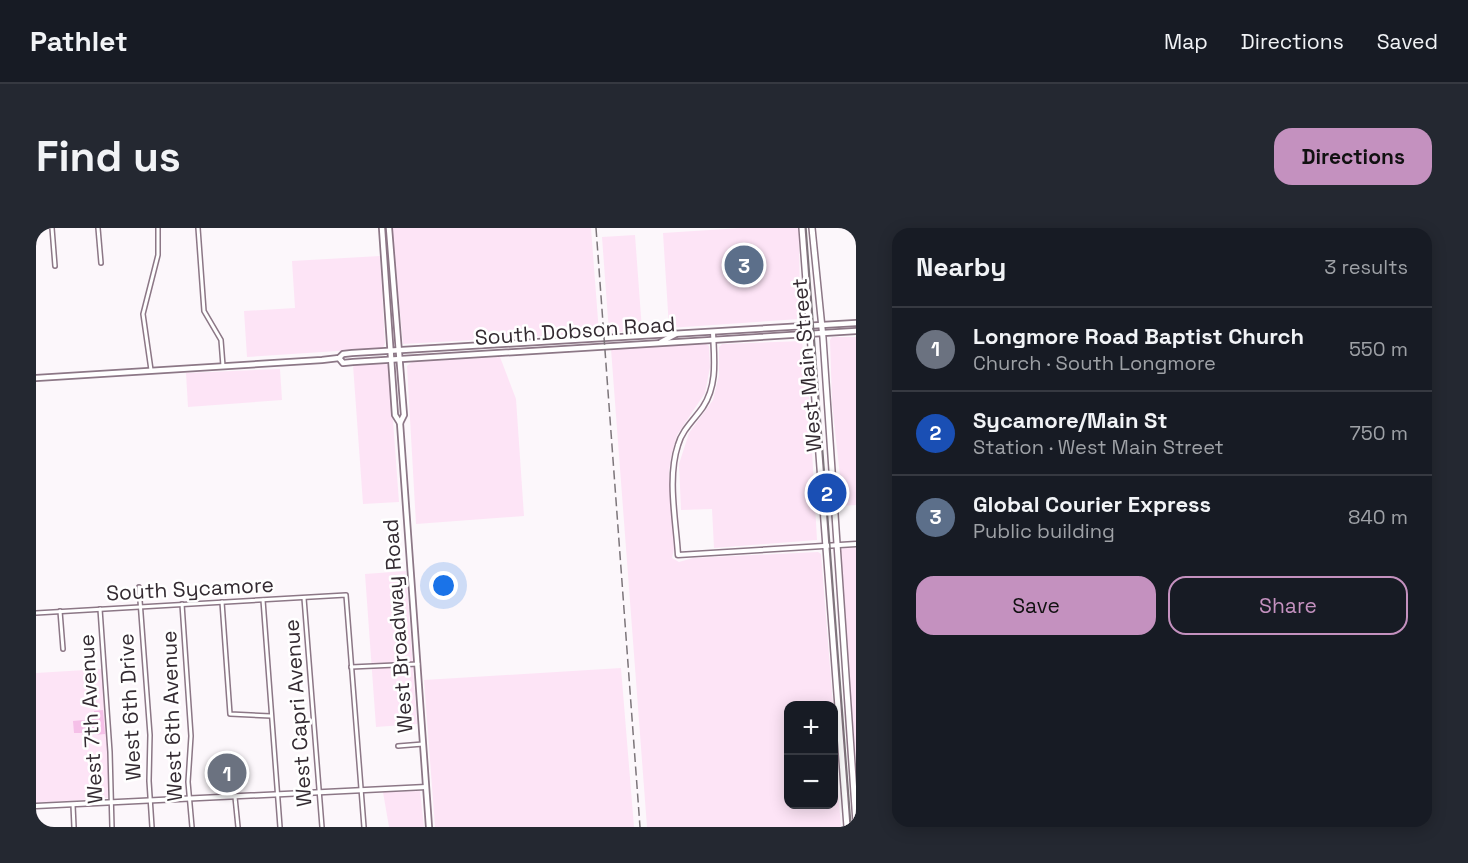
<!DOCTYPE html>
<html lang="en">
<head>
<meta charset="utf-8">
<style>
  :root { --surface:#171b24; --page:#242831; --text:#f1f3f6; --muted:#9ea1a6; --line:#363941; --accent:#c491bf }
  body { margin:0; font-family:"Space Grotesk",sans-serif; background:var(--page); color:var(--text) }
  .controls { position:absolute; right:18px; bottom:18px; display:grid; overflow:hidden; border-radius:12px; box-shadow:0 3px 15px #0003 }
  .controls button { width:54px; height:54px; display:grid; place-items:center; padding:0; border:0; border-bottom:2px solid var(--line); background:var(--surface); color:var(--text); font:30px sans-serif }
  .you { position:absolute; left:408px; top:358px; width:21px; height:21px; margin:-15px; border:4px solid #fff; border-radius:50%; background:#1a73e8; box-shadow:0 0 0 9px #1a73e833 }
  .badge { display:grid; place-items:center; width:39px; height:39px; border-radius:50%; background:var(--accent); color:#fff; font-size:20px; font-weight:700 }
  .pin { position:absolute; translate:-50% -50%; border:3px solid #fff; box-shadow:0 2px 6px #0006 }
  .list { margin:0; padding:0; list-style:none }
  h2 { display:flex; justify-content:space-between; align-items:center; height:78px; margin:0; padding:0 24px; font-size:26px }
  h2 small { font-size:20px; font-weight:400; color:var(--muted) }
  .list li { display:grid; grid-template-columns:39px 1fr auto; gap:18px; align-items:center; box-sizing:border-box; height:84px; padding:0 24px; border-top:2px solid var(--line) }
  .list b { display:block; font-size:22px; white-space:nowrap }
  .list p { margin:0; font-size:20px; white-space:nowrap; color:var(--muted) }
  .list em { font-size:20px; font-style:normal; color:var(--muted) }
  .actions { display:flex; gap:12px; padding:18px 24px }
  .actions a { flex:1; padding:14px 0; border:2px solid var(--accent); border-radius:18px; text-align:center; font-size:21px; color:var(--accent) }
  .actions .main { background:var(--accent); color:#111 }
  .map { position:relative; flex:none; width:820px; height:599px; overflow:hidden; border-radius:18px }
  header { display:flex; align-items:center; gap:36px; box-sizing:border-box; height:84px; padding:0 30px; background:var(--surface); border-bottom:2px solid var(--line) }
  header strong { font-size:28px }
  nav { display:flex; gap:33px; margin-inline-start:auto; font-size:21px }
  .intro { display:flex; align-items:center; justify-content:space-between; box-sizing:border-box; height:144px; padding:0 36px }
  h1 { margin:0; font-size:42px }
  .button { padding:15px 27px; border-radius:18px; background:var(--accent); color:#111; font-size:21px; font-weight:700 }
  main { display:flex; gap:36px; padding:0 36px }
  aside { flex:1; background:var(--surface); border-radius:18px; box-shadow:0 3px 15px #0003 }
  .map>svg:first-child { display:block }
  .built { fill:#fde4f6 }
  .green { fill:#f5c0e8 }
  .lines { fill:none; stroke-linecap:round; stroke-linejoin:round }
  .minor-casing { stroke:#8c7786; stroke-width:6 }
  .tertiary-casing { stroke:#8c7786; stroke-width:7 }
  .secondary-casing { stroke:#8c7786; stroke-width:8 }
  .primary-casing { stroke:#8c7786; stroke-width:8 }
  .minor { stroke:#fff; stroke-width:3 }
  .tertiary { stroke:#fff; stroke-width:4 }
  .secondary { stroke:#fff; stroke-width:4.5 }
  .primary { stroke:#fff; stroke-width:5 }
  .tram { stroke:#7c757a; stroke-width:1.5 }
  .rail { stroke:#7c757a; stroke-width:1.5; stroke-dasharray:9 4.5; stroke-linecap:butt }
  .labels { text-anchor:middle; stroke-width:5; stroke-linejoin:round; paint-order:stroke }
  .street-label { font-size:21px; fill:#342b32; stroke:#fff }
</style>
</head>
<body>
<header>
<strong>Pathlet</strong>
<nav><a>Map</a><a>Directions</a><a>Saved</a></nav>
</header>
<div class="intro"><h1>Find us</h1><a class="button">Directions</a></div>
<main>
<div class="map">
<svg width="820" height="599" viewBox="0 0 820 599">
  <rect width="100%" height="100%" fill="#fcf7fb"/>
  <g class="built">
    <polygon points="356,0 555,0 563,105 367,116"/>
    <polygon points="705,0 763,0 764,91 633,100 627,5"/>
    <polygon points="599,7 606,102 573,105 566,9"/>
    <polygon points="344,28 349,115 347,120 211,129 208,83 259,80 256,33"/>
    <polygon points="796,109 820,109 820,277 802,278 805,257 796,175 794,112"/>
    <polygon points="766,113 769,147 772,151 781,312 678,320 676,281 645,282 643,236 653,205 677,172 683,147 683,119 686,116"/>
    <polygon points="670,116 673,118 674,139 669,165 641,207 635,228 633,245 638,321 636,330 643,334 657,330 782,324 785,326 797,477 752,478 752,576 798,576 798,512 805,599 611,599 575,121"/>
    <polygon points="464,129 480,171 488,288 380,296 371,138 376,134"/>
    <polygon points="349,135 353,138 363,274 327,276 317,137"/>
    <polygon points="244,141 246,172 152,179 150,145"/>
    <polygon points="807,320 820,320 820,535 804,323"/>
    <polygon points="370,343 381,496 340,499 329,346"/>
    <polygon points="585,440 598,599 399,599 388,452"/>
    <polygon points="66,441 72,523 72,570 0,575 0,445"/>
    <polygon points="384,563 388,599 353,599 347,564"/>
  </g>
  <polygon class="green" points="67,482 69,506 47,508 46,505 38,505 37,493 58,491 58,483"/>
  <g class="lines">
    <g class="minor-casing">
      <g id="minor">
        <polyline points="16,0 19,38"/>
        <polyline points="62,0 65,35"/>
        <polyline points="162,0 168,83 185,112 187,138"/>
        <polyline points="115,142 107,86 122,27 122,0"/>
        <polyline points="103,359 114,507 113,553 116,599"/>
        <polyline points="268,370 286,599"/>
        <polyline points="227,372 244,599"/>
        <polyline points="186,374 194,486 235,488"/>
        <polyline points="146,376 155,508 152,554 156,599"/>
        <polyline points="64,381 74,524 76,599"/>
        <polyline points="24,383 27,421"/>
        <polyline points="0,385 310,367 328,599"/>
        <polyline points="315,439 382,436"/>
        <polyline points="362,518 387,516"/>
        <polyline points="199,569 202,599"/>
        <polyline points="37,577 38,599"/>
      </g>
    </g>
    <g class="tertiary-casing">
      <g id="tertiary">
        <path d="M677,104C678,130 682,156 667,179C658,192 646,202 642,217C631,250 640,293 642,327L820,316"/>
        <polyline points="0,578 390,559"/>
      </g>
    </g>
    <g class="secondary-casing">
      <g id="secondary">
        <polyline points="346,0 359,187 364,195"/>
        <polyline points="353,0 368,187 364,195 393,599"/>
        <polyline points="625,114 640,106"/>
        <polyline points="303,130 307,135 317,134 820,103"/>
        <polyline points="0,150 286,132 303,130 307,126 316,125 820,95"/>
      </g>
    </g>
    <g class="primary-casing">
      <g id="primary">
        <polyline points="766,0 811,599"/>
        <polyline points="776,0 787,110 820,595"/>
      </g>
    </g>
    <use href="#minor" class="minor"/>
    <use href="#tertiary" class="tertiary"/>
    <use href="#secondary" class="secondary"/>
    <use href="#primary" class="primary"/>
    <polyline class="tram" points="770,0 815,599"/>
    <polyline class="rail" points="560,0 604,599"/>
  </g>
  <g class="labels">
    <g class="street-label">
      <text transform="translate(539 103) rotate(-4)" y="7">South Dobson Road</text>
      <text transform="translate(771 137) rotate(-95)" y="7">West Main Street</text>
      <text transform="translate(154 361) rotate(-3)" y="7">South Sycamore</text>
      <text transform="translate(362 398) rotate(-94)" y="7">West Broadway Road</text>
      <text transform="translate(94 479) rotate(-93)" y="7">West 6th Drive</text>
      <text transform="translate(262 485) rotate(-94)" y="7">West Capri Avenue</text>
      <text transform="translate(136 488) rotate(-92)" y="7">West 6th Avenue</text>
      <text transform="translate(55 491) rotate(-93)" y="7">West 7th Avenue</text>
    </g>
  </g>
</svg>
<div class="controls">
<button>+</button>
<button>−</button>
</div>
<div class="you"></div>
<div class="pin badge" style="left:191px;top:545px;background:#6b7280">1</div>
<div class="pin badge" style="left:791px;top:265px;background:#1a4fb4">2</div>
<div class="pin badge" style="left:708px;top:37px;background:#5c6f8a">3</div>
</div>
<aside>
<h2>Nearby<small>3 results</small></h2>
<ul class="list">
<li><span class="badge" style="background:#6b7280">1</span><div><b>Longmore Road Baptist Church</b><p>Church · South Longmore</p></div><em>550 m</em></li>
<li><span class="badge" style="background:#1a4fb4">2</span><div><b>Sycamore/Main St</b><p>Station · West Main Street</p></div><em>750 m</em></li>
<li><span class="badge" style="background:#5c6f8a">3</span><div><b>Global Courier Express</b><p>Public building</p></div><em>840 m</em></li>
</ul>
<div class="actions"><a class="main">Save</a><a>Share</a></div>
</aside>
</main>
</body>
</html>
